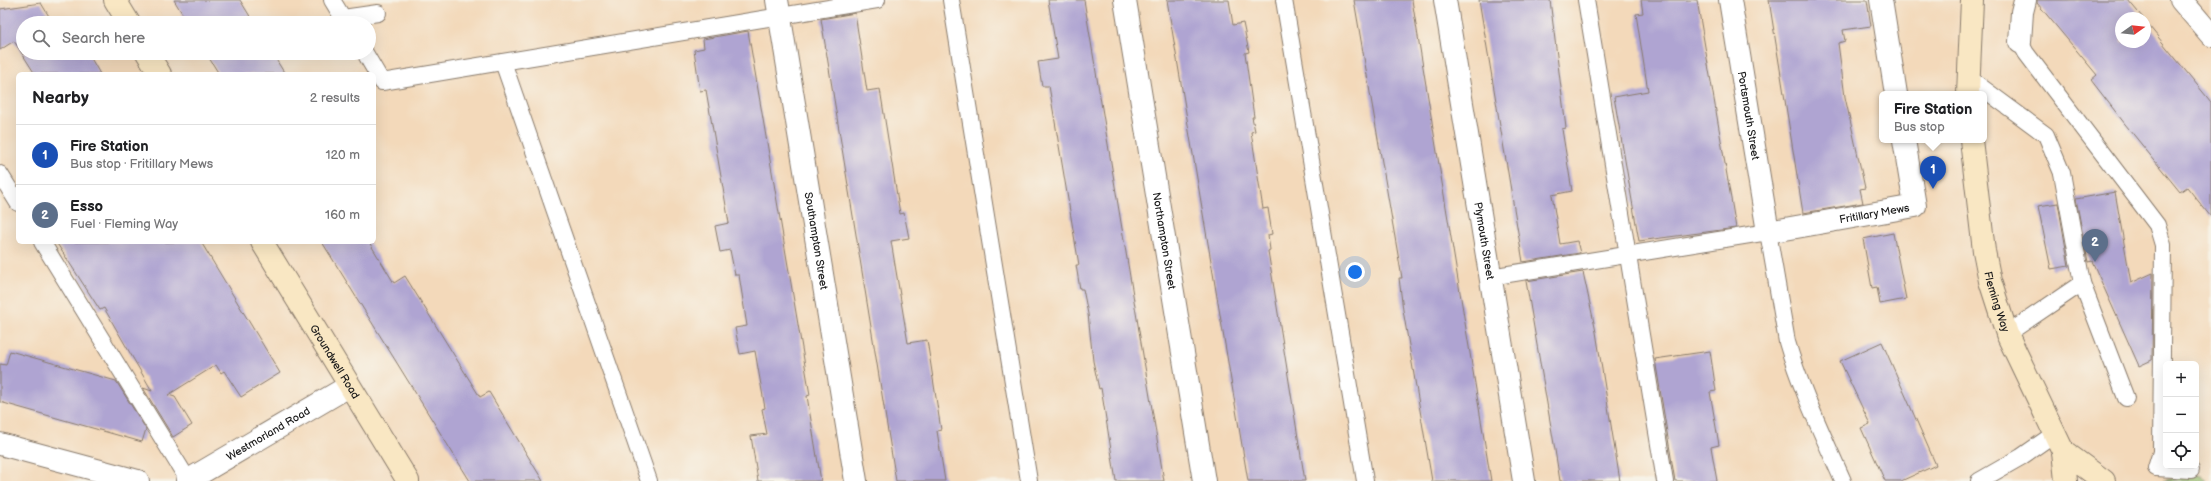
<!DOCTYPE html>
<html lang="en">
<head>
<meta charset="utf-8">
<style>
  :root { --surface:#fff; --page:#f6f6f6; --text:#202124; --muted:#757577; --line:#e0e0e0; --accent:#d1495b }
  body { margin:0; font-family:"Balsamiq Sans",sans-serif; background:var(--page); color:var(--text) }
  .controls { position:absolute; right:12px; bottom:12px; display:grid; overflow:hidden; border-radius:6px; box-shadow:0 4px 16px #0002 }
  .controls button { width:36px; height:36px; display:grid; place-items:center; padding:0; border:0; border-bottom:1px solid var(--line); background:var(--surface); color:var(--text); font:20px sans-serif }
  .compass { position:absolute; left:2115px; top:12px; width:36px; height:36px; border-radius:50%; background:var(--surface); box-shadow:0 4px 16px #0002; rotate:75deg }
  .you { position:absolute; left:1355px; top:272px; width:14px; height:14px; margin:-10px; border:3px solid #fff; border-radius:50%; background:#1a73e8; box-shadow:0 0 0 6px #1a73e833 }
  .badge { display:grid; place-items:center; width:26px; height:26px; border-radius:50%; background:var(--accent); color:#fff; font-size:13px; font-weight:700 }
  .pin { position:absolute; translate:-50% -33px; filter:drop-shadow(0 1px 2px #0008) }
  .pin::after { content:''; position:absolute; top:21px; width:14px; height:12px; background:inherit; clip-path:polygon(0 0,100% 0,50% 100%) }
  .popup { position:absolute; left:1879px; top:91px; width:108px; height:52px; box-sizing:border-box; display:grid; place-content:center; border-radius:6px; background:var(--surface); filter:drop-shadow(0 1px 3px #0005); font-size:13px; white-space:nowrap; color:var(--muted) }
  .popup b { font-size:15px; color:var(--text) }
  .popup::after { content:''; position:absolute; left:50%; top:100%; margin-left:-8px; border:8px solid transparent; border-top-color:var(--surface) }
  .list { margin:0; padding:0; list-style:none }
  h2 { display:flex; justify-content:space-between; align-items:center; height:52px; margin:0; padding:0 16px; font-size:17px }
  h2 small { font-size:13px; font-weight:400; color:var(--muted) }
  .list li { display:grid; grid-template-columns:26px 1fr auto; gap:12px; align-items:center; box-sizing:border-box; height:60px; padding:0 16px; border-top:1px solid var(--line) }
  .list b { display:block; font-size:15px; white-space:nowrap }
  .list p { margin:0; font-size:13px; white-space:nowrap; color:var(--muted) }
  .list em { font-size:13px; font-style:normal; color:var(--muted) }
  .icon { flex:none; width:22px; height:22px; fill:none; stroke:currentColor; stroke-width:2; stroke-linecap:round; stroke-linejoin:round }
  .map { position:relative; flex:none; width:2211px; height:481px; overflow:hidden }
  .search { position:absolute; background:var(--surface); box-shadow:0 4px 16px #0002; left:16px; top:16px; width:360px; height:44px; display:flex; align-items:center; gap:10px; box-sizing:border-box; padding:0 14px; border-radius:22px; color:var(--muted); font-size:15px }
  .panel { position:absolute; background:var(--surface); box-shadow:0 4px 16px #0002; left:16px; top:72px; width:360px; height:172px; border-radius:6px }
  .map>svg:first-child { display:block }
  .green { fill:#99c26e; stroke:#5a6f45 }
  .building { fill:#afa4d2 }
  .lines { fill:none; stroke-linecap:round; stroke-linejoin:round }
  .lane-casing { stroke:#887a6b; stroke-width:18 }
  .street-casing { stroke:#887a6b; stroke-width:24 }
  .secondary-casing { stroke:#887a6b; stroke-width:24 }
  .lane { stroke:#fff; stroke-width:16 }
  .street { stroke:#fff; stroke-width:22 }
  .secondary { stroke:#f9e7c3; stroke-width:22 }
  .labels { text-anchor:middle; stroke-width:3; stroke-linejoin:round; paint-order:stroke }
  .street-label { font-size:11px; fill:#1c1c1c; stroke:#f7f3e8 }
</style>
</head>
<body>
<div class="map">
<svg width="2211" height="481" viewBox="0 0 2211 481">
  <rect width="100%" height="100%" fill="#f7f3e8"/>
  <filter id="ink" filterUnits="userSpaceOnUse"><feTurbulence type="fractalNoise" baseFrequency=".025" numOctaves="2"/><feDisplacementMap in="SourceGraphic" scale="8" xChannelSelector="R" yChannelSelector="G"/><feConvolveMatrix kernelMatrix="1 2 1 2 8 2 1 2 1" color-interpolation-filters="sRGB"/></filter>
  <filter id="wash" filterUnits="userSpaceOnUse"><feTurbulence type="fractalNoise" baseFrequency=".012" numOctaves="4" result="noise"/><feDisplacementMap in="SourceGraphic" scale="16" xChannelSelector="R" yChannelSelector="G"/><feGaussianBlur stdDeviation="0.9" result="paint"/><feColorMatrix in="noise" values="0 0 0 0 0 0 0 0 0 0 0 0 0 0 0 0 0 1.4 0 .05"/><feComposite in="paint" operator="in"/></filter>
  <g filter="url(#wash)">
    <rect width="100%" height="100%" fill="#f3d9ba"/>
    <polygon class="green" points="2202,475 2207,481 2162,481 2179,477"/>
    <g id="blocks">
      <g class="building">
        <polygon points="174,0 240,0 254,23 188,23"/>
        <polygon points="1048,0 1084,0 1164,481 1116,481 1101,388 1099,389 1093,361 1088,314 1083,289 1080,289 1076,265 1079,265 1049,86 1042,86 1038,62 1058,59"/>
        <polygon points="1167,0 1229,0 1233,25 1243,23 1249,52 1245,53 1254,117 1252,117 1255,131 1251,132 1263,209 1268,208 1272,234 1268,235 1270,250 1268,251 1305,481 1248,481"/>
        <polygon points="1354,0 1412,0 1491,481 1432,481 1403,310 1399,278 1402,278"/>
        <polygon points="1479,0 1550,0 1566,128 1562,129 1572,191 1552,195 1560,244 1577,241 1580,253 1523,262"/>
        <polygon points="1641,0 1697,0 1736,228 1639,241 1614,97 1648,91 1636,14 1643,13"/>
        <polygon points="1769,0 1867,0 1871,26 1843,30 1845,41 1838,43 1845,97 1865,188 1860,189 1863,203 1803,213"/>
        <polygon points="2037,0 2128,0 2143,18 2121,18 2121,42 2145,42 2145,21 2211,102 2211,217 2187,187 2180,192 2125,124 2091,80 2097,75 2037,3"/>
        <polygon points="41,3 53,23 23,23 23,53 88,53 100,74 35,74 14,41 0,50 0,9"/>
        <polygon points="855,13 867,91 880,89 900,214 904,213 909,238 891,241 908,343 927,340 941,430 937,431 945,481 896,481 821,19"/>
        <polygon points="748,31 810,395 807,396 821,481 758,481 751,436 767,434 762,409 765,408 755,351 740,354 735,328 747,326 739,275 735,275 730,250 720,252 715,226 729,223 706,90 700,91 694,50 704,48 703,39"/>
        <polygon points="206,53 272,53 285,74 219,74"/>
        <polygon points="2115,192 2131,283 2153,273 2152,360 2139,366 2092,261 2088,262 2076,199"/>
        <polygon points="2058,203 2069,266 2051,269 2038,206"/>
        <polygon points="1893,233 1906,299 1880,304 1877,287 1872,288 1863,239"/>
        <polygon points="56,242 201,242 280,373 241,397 224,371 221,373 216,365 168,395 175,397 192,425 173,437 143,388 152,391 104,308 100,310"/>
        <polygon points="322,242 369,242 394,283 405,276 480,397 489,392 543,481 470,481"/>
        <polygon points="1583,272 1596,332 1620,481 1560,481 1555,450 1526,281"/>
        <polygon points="1882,342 1936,465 1901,481 1885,481 1861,428 1870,424 1840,361"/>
        <polygon points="10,351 116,381 146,429 142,442 0,402 0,364 6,365"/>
        <polygon points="1710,351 1716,391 1710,392 1719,445 1711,447 1717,481 1675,481 1655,359"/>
      </g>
    </g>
  </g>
  <g filter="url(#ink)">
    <use href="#blocks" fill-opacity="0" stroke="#887a6b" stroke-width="1"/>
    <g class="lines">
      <g class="lane-casing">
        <g id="lane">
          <polyline points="332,0 346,23"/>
          <polyline points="951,0 1029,481"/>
          <polyline points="1284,0 1365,481"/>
          <polyline points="1586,0 1665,481"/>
          <polyline points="343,18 378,13"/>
          <polyline points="2020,42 2026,53 2157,225 2163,245 2161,452 2156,468 2191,470"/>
          <polyline points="365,53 382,82 877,0"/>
          <polyline points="503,62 649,481"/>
          <polyline points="1969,78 2046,135 2062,173 2082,283 2007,334"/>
          <polyline points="0,174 18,203"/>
          <polyline points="42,242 188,480"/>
          <path d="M1490,277L1768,232L1787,342C1801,390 1823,435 1843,481"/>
          <polyline points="2082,283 2126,398"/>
          <polyline points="1979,481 2021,457 2054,434"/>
        </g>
      </g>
      <g class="street-casing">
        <g id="street">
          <path id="s1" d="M777,0L856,481"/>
          <path id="s2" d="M1125,0L1204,481"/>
          <path id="s3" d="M1445,0L1524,481"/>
          <path id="s4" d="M1730,0L1768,232L1915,206L1904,140"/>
          <polyline points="1881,0 1896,94"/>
          <polyline points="2181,0 2211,35"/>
          <polyline points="2020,42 2022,12 2025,0"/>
          <polyline points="0,444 138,481"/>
          <path id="s5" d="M187,481L349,386"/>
        </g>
      </g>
      <g class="secondary-casing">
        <g id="secondary">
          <polyline points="115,0 129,23"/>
          <polyline points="147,53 160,74"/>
          <polyline points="1968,94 1972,0"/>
          <path id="s6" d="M1971,140L1984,251L1990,281L2007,334L2063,451L2066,481"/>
          <path id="s7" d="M262,242L408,481"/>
          <polyline points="2063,451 2104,481"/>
        </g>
      </g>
      <use href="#lane" class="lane"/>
      <use href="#street" class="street"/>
      <use href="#secondary" class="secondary"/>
    </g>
  </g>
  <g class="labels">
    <g class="street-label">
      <text dy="4" stroke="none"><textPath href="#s4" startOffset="117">Portsmouth Street</textPath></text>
      <text dy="4" stroke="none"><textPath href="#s4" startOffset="343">Fritillary Mews</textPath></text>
      <text dy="4" stroke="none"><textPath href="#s1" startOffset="244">Southampton Street</textPath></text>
      <text dy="4" stroke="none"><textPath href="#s2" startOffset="244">Northampton Street</textPath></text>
      <text dy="4" stroke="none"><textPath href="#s3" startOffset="244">Plymouth Street</textPath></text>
      <text dy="4" stroke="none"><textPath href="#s6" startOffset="164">Fleming Way</textPath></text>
      <text dy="4" stroke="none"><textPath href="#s7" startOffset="140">Groundwell Road</textPath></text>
      <text dy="4" stroke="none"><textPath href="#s5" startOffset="94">Westmorland Road</textPath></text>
    </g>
  </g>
</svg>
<div class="controls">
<button>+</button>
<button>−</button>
<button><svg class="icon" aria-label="locate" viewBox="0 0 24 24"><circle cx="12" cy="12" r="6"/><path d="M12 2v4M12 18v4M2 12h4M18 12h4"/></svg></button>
</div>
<svg class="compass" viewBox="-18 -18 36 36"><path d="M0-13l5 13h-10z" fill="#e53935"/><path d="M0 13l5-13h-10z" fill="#757577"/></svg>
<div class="you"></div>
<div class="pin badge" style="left:1933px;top:189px;background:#1a4fb4">1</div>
<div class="popup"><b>Fire Station</b>Bus stop</div>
<div class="pin badge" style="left:2095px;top:262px;background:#5c6f8a">2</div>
<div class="search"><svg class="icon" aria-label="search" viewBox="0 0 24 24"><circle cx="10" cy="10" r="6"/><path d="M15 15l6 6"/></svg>Search here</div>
<section class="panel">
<h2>Nearby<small>2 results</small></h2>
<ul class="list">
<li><span class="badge" style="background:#1a4fb4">1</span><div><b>Fire Station</b><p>Bus stop · Fritillary Mews</p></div><em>120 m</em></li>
<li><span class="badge" style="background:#5c6f8a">2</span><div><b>Esso</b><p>Fuel · Fleming Way</p></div><em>160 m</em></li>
</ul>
</section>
</div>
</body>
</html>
